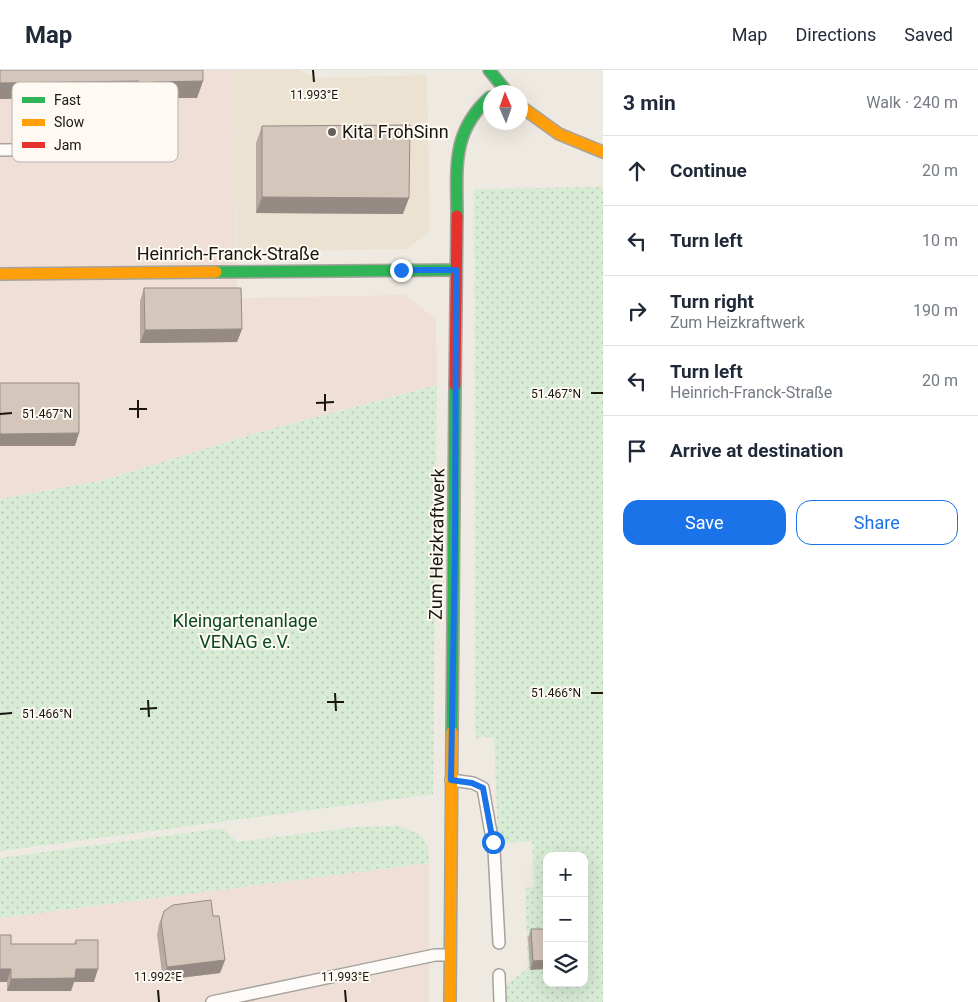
<!DOCTYPE html>
<html lang="en">
<head>
<meta charset="utf-8">
<style>
  :root { --surface:#fff; --page:#f2f2f3; --text:#1f2937; --muted:#747a83; --line:#e0e1e3; --accent:#1a73e8 }
  body { margin:0; font-family:Roboto,sans-serif; background:var(--page); color:var(--text) }
  .controls { position:absolute; right:15px; bottom:15px; display:grid; overflow:hidden; border-radius:10px; box-shadow:0 5px 20px #0002 }
  .controls button { width:45px; height:45px; display:grid; place-items:center; padding:0; border:0; border-bottom:1px solid var(--line); background:var(--surface); color:var(--text); font:25px sans-serif }
  .compass { position:absolute; left:483px; top:15px; width:45px; height:45px; border-radius:50%; background:var(--surface); box-shadow:0 5px 20px #0002; rotate:358deg }
  .stop { position:absolute; width:15px; height:15px; margin:-11px; border:4px solid #1a73e8; border-radius:50%; background:#fff }
  .stop.end { background:#1a73e8; border-color:#fff; box-shadow:0 1px 5px #0008 }
  .list { margin:0; padding:0; list-style:none }
  h2 { display:flex; justify-content:space-between; align-items:center; height:65px; margin:0; padding:0 20px; font-size:21px }
  h2 small { font-size:16px; font-weight:400; color:var(--muted) }
  .list li { display:grid; grid-template-columns:32px 1fr auto; gap:15px; align-items:center; box-sizing:border-box; height:70px; padding:0 20px; border-top:1px solid var(--line) }
  .list b { display:block; font-size:19px; white-space:nowrap }
  .list p { margin:0; font-size:16px; white-space:nowrap; color:var(--muted) }
  .list em { font-size:16px; font-style:normal; color:var(--muted) }
  .actions { display:flex; gap:10px; padding:15px 20px }
  .actions a { flex:1; padding:11px 0; border:1px solid var(--accent); border-radius:15px; text-align:center; font-size:18px; color:var(--accent) }
  .actions .main { background:var(--accent); color:#fff }
  .icon { flex:none; width:28px; height:28px; fill:none; stroke:currentColor; stroke-width:2; stroke-linecap:round; stroke-linejoin:round }
  .map { position:relative; flex:none; width:603px; height:932px; overflow:hidden }
  header { display:flex; align-items:center; gap:30px; box-sizing:border-box; height:70px; padding:0 25px; background:var(--surface); border-bottom:1px solid var(--line) }
  header strong { font-size:24px }
  nav { display:flex; gap:28px; margin-inline-start:auto; font-size:18px }
  main { display:flex }
  aside { flex:1; background:var(--surface) }
  .map>svg:first-child { display:block }
  .commercial { fill:#efdfd7 }
  .built { fill:#ece2d1 }
  .grass { fill:url(#grass-dots); fill-rule:evenodd }
  .lines { fill:none; stroke-linecap:round; stroke-linejoin:round }
  .lane-casing { stroke:#a7a39c; stroke-width:14 }
  .fast-casing { stroke:#a7a39c; stroke-width:14 }
  .slow-casing { stroke:#a7a39c; stroke-width:14 }
  .jam-casing { stroke:#a7a39c; stroke-width:14 }
  .lane { stroke:#fdfcfa; stroke-width:11 }
  .fast { stroke:#30b455; stroke-width:11 }
  .slow { stroke:#ff9f0a; stroke-width:11 }
  .jam { stroke:#e5322d; stroke-width:11 }
  .wall { fill:#b7aaa2 }
  .shaded-wall { fill:#958b84 }
  .building { fill:#d5c6bc; stroke:#958b84 }
  .route { stroke:#1a73e8; stroke-width:6 }
  .ticks { fill:none; stroke:#191610; stroke-width:2 }
  .poi-dot { fill:#646059; stroke:#fefaf3; stroke-width:2 }
  .labels { text-anchor:middle; stroke-width:4; stroke-linejoin:round; paint-order:stroke }
  .poi-label { font-size:18px; fill:#191610; stroke:#fefaf3; text-anchor:start }
  .street-label { font-size:18px; fill:#191610; stroke:#fefaf3 }
  .park-label { font-size:18px; fill:#094a22; stroke:#fefaf3 }
  .key { fill:#fefaf3; stroke:#b9b6af; stroke-width:1 }
  .key-label { font-size:14px; fill:#191610 }
  .ticks-label { font-size:12px; text-anchor:middle; fill:#191610; stroke:#fefaf3; stroke-width:4; stroke-linejoin:round; paint-order:stroke }
</style>
</head>
<body>
<header>
<strong>Map</strong>
<nav><a>Map</a><a>Directions</a><a>Saved</a></nav>
</header>
<main>
<div class="map">
<svg width="603" height="932" viewBox="0 0 603 932">
  <defs>
    <pattern id="grass-dots" width="8" height="8" patternUnits="userSpaceOnUse" patternTransform="scale(1.25)"><rect width="8" height="8" fill="#d7ebd5"/><path d="M2 2h.1M6 6h.1" fill="none" stroke="#b8c9b6" stroke-width="1.8" stroke-linecap="round"/></pattern>
  </defs>
  <rect width="100%" height="100%" fill="#efeae1"/>
  <g class="commercial">
    <polygon points="0,0 234,0 237,228 406,225 436,250 437,315 253,364 104,410 0,429"/>
    <polygon points="429,793 429,932 0,932 0,848"/>
  </g>
  <polygon class="built" points="234,0 299,0 316,8 427,5 430,161 407,179 237,182"/>
  <g class="grass">
    <path d="M603,117V932H507V914L528,898L525,818L534,817L532,771L498,773L494,667L475,668L474,119ZM547,786H584V913H547Z"/>
    <polygon points="437,315 433,724 0,781 0,429 104,410 253,364"/>
    <path d="M398,756C422,764 429,766 429,793L0,848V788L223,758L237,772L355,757Z"/>
  </g>
  <g class="lines">
    <g class="lane-casing">
      <g id="lane">
        <polyline points="0,80 78,79"/>
        <polyline points="451,710 473,713 483,718 494,780 499,873"/>
        <polyline points="499,905 500,932"/>
        <polyline points="212,932 435,885 450,885"/>
      </g>
    </g>
    <g class="fast-casing">
      <g id="fast">
        <polyline points="489,0 507,22"/>
        <path d="M457,146C457,98 451,62 490,27"/>
        <polyline points="216,202 456,200"/>
        <polyline points="452,662 455,315"/>
      </g>
    </g>
    <g class="slow-casing">
      <g id="slow">
        <polyline points="520,36 559,64 603,82"/>
        <polyline points="0,204 216,202"/>
        <polyline points="450,932 452,662"/>
      </g>
    </g>
    <g class="jam-casing">
      <polyline id="jam" points="455,315 457,146"/>
    </g>
    <use href="#lane" class="lane"/>
    <use href="#fast" class="fast"/>
    <use href="#slow" class="slow"/>
    <use href="#jam" class="jam"/>
  </g>
  <g class="wall">
    <polygon points="0,0 203,11 197,28 152,28 148,40 134,40 133,27 0,29"/>
    <polygon points="262,56 403,144 256,143 256,73"/>
    <polygon points="144,218 242,259 237,272 140,273 140,231"/>
    <polygon points="164,841 213,846 225,890 220,903 163,910 157,865 159,854"/>
    <polygon points="531,859 547,859 530,900 528,868"/>
    <polygon points="76,870 94,912 74,912 71,921 7,921 7,912 11,874 74,874"/>
  </g>
  <g class="shaded-wall">
    <polygon points="139,11 133,27 0,29 0,13"/>
    <polygon points="203,11 197,28 152,28 148,40 134,40 139,24 153,12"/>
    <polygon points="262,127 409,128 403,144 256,143"/>
    <polygon points="242,259 237,272 140,273 145,260"/>
    <polygon points="79,363 75,376 0,376 0,364"/>
    <polygon points="225,890 220,903 163,910 167,897"/>
    <polygon points="547,890 547,899 530,900 533,891"/>
    <polygon points="0,899 11,899 7,912 0,912"/>
    <polygon points="76,899 98,899 94,912 74,912 71,921 7,921 11,909"/>
  </g>
  <g class="building">
    <polygon points="0,0 203,0 203,11 153,12 154,24 139,24 139,11 0,13"/>
    <polygon points="410,55 409,128 262,127 262,56"/>
    <polygon points="144,218 241,218 242,259 145,260"/>
    <polygon points="0,313 79,313 79,363 0,364"/>
    <polygon points="211,830 213,846 219,846 225,890 167,897 161,852 164,841 173,835"/>
    <polygon points="531,859 547,859 547,890 533,891"/>
    <polygon points="0,865 11,865 11,874 76,874 76,870 98,870 98,899 76,899 75,908 11,909 11,899 0,899"/>
  </g>
  <g class="lines">
    <polyline class="route" points="401,200 456,200 455,475 451,710 472,713 483,718 493,772"/>
  </g>
  <path class="ticks" d="M313,0L314,12M591,323H603M325,324V341M138,330V348M316,333L334,332M129,339H147M0,344L12,343M335,623L336,641M591,623H603M148,630L149,647M327,632H344M140,639L157,638M0,644L12,643M158,920L159,932M345,920L346,932"/>
  <circle class="poi-dot" cx="332" cy="62" r="5"/>
  <g class="labels">
    <g class="poi-label">
      <text x="342" y="68">Kita FrohSinn</text>
    </g>
    <g class="street-label">
      <text x="228" y="190">Heinrich-Franck-Straße</text>
      <text transform="translate(437 474) rotate(-89)" y="6">Zum Heizkraftwerk</text>
    </g>
    <g class="park-label">
      <text x="245" y="557">Kleingartenanlage<tspan x="245" dy="21">VENAG e.V.</tspan></text>
    </g>
  </g>
  <rect x="12" y="12" width="166" height="80" rx="8" class="key"/>
  <rect x="22" y="27" width="23" height="6" fill="#30b455"/>
  <rect x="22" y="49" width="23" height="7" fill="#ff9f0a"/>
  <rect x="22" y="72" width="23" height="6" fill="#e5322d"/>
  <g class="key-label">
    <text x="54" y="35">Fast</text>
    <text x="54" y="57">Slow</text>
    <text x="54" y="80">Jam</text>
  </g>
  <g class="ticks-label">
    <text x="314" y="29">11.993°E</text>
    <text x="556" y="328">51.467°N</text>
    <text x="47" y="348">51.467°N</text>
    <text x="556" y="627">51.466°N</text>
    <text x="47" y="648">51.466°N</text>
    <text x="158" y="911">11.992°E</text>
    <text x="345" y="911">11.993°E</text>
  </g>
</svg>
<div class="controls">
<button>+</button>
<button>−</button>
<button><svg class="icon" aria-label="layers" viewBox="0 0 24 24"><path d="M12 4l9 5-9 5-9-5zM3 14l9 5 9-5"/></svg></button>
</div>
<svg class="compass" viewBox="-18 -18 36 36"><path d="M0-13l5 13h-10z" fill="#e53935"/><path d="M0 13l5-13h-10z" fill="#747a83"/></svg>
<div class="stop" style="left:493px;top:772px"></div>
<div class="stop end" style="left:401px;top:200px"></div>
</div>
<aside>
<h2>3 min<small>Walk · 240 m</small></h2>
<ul class="list">
<li><svg class="icon" aria-label="ahead" viewBox="0 0 24 24"><path d="M12 20V5M6 11l6-6 6 6"/></svg><div><b>Continue</b></div><em>20 m</em></li>
<li><svg class="icon" aria-label="left" viewBox="0 0 24 24"><path d="M17 20v-9H6M10 6l-5 5 5 5"/></svg><div><b>Turn left</b></div><em>10 m</em></li>
<li><svg class="icon" aria-label="right" viewBox="0 0 24 24"><path d="M7 20v-9h11M14 6l5 5-5 5"/></svg><div><b>Turn right</b><p>Zum Heizkraftwerk</p></div><em>190 m</em></li>
<li><svg class="icon" aria-label="left" viewBox="0 0 24 24"><path d="M17 20v-9H6M10 6l-5 5 5 5"/></svg><div><b>Turn left</b><p>Heinrich-Franck-Straße</p></div><em>20 m</em></li>
<li><svg class="icon" aria-label="arrive" viewBox="0 0 24 24"><path d="M6 21V4h12l-3 4 3 4H6"/></svg><div><b>Arrive at destination</b></div></li>
</ul>
<div class="actions"><a class="main">Save</a><a>Share</a></div>
</aside>
</main>
</body>
</html>
